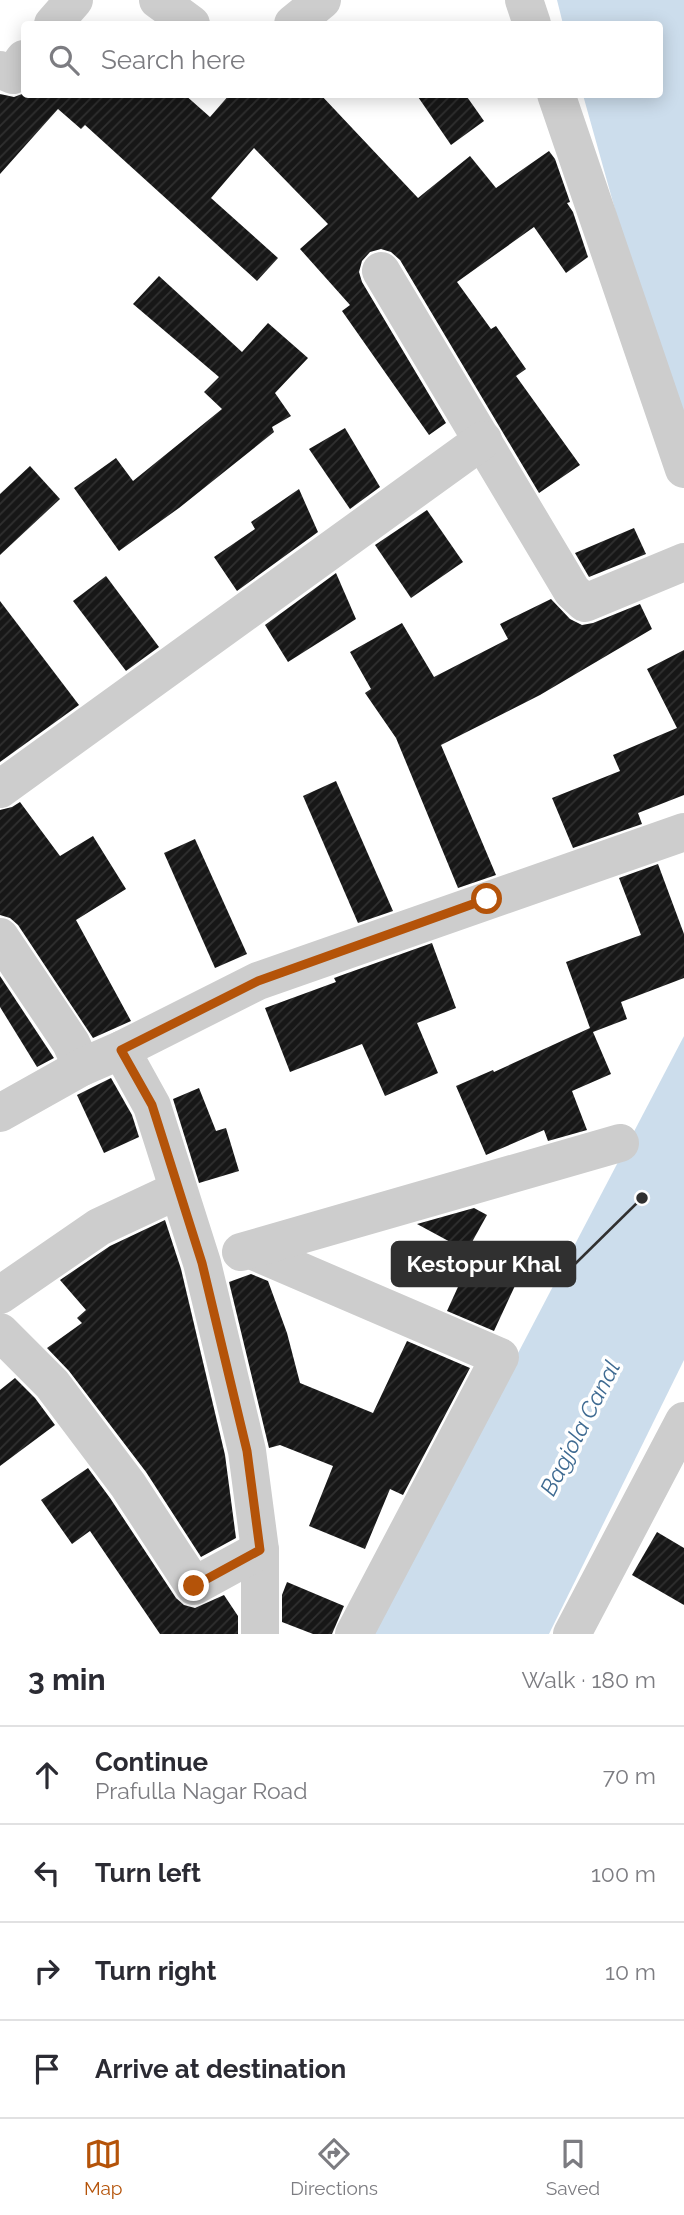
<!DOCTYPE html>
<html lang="en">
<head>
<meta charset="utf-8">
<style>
  :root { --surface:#fff; --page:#f2f2f3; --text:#2b2b33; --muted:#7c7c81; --line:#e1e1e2; --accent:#b45309 }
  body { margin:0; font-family:Raleway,sans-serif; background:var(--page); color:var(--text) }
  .stop { position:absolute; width:21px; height:21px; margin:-16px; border:5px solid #b45309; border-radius:50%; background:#fff }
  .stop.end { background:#b45309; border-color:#fff; box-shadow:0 2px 7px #0008 }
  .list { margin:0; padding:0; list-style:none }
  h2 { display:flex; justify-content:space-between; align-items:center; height:91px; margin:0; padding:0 28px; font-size:30px }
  h2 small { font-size:23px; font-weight:400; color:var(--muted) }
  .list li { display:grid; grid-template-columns:46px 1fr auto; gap:21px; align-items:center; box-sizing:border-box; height:98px; padding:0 28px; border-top:2px solid var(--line) }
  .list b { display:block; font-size:26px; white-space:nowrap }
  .list p { margin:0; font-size:23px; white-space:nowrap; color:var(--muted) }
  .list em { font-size:23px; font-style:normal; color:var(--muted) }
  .icon { flex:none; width:38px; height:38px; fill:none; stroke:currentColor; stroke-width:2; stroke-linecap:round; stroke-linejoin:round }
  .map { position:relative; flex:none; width:684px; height:1634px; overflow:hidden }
  .search { position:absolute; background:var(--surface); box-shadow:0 4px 18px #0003; left:21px; right:21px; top:21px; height:77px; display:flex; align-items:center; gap:18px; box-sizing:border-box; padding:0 24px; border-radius:7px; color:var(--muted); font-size:26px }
  .sheet { height:483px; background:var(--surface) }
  nav { display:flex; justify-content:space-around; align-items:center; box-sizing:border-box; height:98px; border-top:2px solid var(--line); background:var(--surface); font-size:19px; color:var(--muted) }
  nav a { display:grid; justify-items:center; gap:4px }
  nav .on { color:var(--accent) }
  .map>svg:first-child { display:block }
  .water { fill:#ccddec }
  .building { fill:url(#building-hatch) }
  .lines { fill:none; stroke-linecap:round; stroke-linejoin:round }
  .minor { stroke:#cdcdcd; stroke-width:38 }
  .tertiary { stroke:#cdcdcd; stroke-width:38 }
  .route { stroke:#b45309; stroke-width:9 }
  .labels { text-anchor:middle; stroke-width:7; stroke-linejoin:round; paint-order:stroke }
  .water-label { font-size:23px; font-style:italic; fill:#3f6b92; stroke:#fff }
  .leader { fill:none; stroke:#303030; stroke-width:2.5 }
  .callout-dot { fill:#303030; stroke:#fff; stroke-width:2.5 }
  .callout { fill:#303030; stroke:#303030; stroke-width:2.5 }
  .callout-label { font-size:23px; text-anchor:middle; font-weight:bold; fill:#fff }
</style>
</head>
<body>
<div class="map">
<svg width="684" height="1634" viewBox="0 0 684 1634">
  <defs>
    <pattern id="building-hatch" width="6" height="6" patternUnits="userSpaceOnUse" patternTransform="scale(1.75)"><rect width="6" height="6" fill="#171717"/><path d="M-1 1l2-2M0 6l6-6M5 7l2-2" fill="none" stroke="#303030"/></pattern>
  </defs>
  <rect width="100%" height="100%" fill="#fff"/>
  <g class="water">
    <polygon points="557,0 684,0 684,456 583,95 660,94 660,24 563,24"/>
    <polygon points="684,1036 684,1360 549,1634 371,1634"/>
  </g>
  <g class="building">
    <polygon points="0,94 14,97 22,94 184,94 210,117 230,94 320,94 418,198 470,156 496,188 549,151 555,159 570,202 567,203 573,212 588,257 566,273 534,227 457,282 491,329 496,326 526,369 516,376 580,465 539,493 400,260 391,252 381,249 370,252 362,261 359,272 362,282 446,423 429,435 342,311 350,305 300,249 328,224 254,148 211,198 278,258 257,281 85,125 81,129 58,109 0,174"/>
    <polygon points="416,94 465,94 484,121 451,145"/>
    <polygon points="159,276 242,352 268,323 308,358 275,393 291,416 272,427 274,432 179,508 119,551 74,488 116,458 133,481 222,409 204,392 219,377 133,304"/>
    <polygon points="345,428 380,487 350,509 309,449"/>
    <polygon points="30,466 60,499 0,555 0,494"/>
    <polygon points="299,489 318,532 237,591 214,557 255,529 251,522"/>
    <polygon points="427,510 463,562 411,598 375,545"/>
    <polygon points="634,528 646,554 589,577 575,553"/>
    <polygon points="336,573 356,619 288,662 265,625"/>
    <polygon points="106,576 159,647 126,671 73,601"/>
    <polygon points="551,599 570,619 582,625 593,623 640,604 652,629 540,695 441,745 496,875 458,888 396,738 365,693 371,689 350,652 402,623 434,677 508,639 500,624"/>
    <polygon points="0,601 79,705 0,762"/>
    <polygon points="684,650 684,795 638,813 642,824 573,848 552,798 620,771 613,755 677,728 647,669"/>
    <polygon points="336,781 393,911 358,923 303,796"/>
    <polygon points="20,802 60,856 93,836 126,889 76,920 131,1021 93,1038 18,925 10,918 0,915 0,810 12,807"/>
    <polygon points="195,839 247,954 215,968 164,853"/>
    <polygon points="658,864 684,934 684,978 621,1002 627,1019 593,1032 611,1074 572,1091 587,1130 548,1141 544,1130 486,1155 456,1086 493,1070 494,1072 590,1028 566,962 641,935 619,878"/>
    <polygon points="432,943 456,1008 417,1023 438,1073 385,1096 362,1044 290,1072 265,1008 336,982 334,978 345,974"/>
    <polygon points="0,976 54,1058 37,1067 0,1007"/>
    <polygon points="111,1078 132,1115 139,1137 104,1153 77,1095"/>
    <polygon points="199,1088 216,1131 226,1128 239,1171 199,1183 173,1099"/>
    <polygon points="474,1208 487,1215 467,1251 417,1224"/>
    <polygon points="165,1220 181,1269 225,1455 236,1538 201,1557 146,1472 69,1371 47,1348 82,1323 77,1318 86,1310 60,1280 110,1246"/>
    <polygon points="473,1254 520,1275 494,1331 447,1311"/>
    <polygon points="251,1274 268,1281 287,1333 300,1383 373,1413 407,1341 470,1368 403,1495 390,1489 365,1549 309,1526 333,1466 280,1445 269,1448 229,1282"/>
    <polygon points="15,1378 35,1398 55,1425 0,1466 0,1390"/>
    <polygon points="88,1468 110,1498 176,1598 184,1605 195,1608 224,1595 238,1616 238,1634 160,1634 90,1531 72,1544 41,1500"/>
    <polygon points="657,1532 684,1548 684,1605 632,1575"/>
    <polygon points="287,1582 344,1606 332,1634 313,1634 282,1622 282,1595"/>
  </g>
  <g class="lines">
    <g class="minor">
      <polyline points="158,0 191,24"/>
      <polyline points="524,0 532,24"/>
      <polyline points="53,24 74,0"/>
      <polyline points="293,24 322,0"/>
      <polyline points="0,70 13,75 24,59"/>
      <polyline points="556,94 684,469"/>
      <polyline points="381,271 572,591 585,603 684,562"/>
      <polyline points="0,789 483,440"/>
      <polyline points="0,937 71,1043 82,1067"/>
      <polyline points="121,1050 152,1106 202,1263 247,1451 260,1550 260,1634"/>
      <polyline points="251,1250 500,1357 354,1634"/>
      <polyline points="241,1252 620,1143"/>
      <polyline points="0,1295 99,1227 178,1190"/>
      <polyline points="0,1332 52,1384 128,1485 194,1586 260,1550"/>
      <polyline points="572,1634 684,1421"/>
    </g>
    <polyline class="tertiary" points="0,1113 82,1067 121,1050 258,981 684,832"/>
  </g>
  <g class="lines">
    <polyline class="route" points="194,1586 260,1550 247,1451 202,1263 152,1105 121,1050 258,981 487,899"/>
  </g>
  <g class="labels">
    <g class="water-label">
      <text transform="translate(580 1428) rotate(-63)" y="8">Bagjola Canal</text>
    </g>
  </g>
  <path class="leader" d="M642 1198L575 1264"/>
  <circle class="callout-dot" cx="642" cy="1198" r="7"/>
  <rect class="callout" x="392" y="1242" width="183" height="44" rx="7"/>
  <g class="callout-label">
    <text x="484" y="1272">Kestopur Khal</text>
  </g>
</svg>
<div class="stop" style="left:487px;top:899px"></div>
<div class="stop end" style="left:194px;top:1586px"></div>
<div class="search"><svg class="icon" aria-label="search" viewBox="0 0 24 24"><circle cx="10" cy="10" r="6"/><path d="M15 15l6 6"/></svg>Search here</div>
</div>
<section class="sheet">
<h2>3 min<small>Walk · 180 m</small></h2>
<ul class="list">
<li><svg class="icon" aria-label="ahead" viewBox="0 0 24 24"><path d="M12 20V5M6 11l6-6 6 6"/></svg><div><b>Continue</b><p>Prafulla Nagar Road</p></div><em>70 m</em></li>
<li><svg class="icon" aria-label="left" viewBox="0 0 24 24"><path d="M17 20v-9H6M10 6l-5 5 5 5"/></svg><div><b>Turn left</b></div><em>100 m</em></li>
<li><svg class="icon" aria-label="right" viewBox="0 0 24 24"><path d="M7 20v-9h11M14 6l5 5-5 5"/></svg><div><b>Turn right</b></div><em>10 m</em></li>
<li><svg class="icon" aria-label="arrive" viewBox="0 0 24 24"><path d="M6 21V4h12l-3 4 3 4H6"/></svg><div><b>Arrive at destination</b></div></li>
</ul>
</section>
<nav>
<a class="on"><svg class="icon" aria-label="map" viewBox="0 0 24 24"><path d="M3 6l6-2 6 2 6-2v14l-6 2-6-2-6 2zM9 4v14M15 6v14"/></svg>Map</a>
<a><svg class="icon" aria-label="directions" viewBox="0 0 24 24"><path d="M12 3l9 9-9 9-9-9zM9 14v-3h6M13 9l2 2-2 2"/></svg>Directions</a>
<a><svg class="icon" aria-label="saved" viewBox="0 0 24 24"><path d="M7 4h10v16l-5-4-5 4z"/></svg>Saved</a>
</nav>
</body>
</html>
